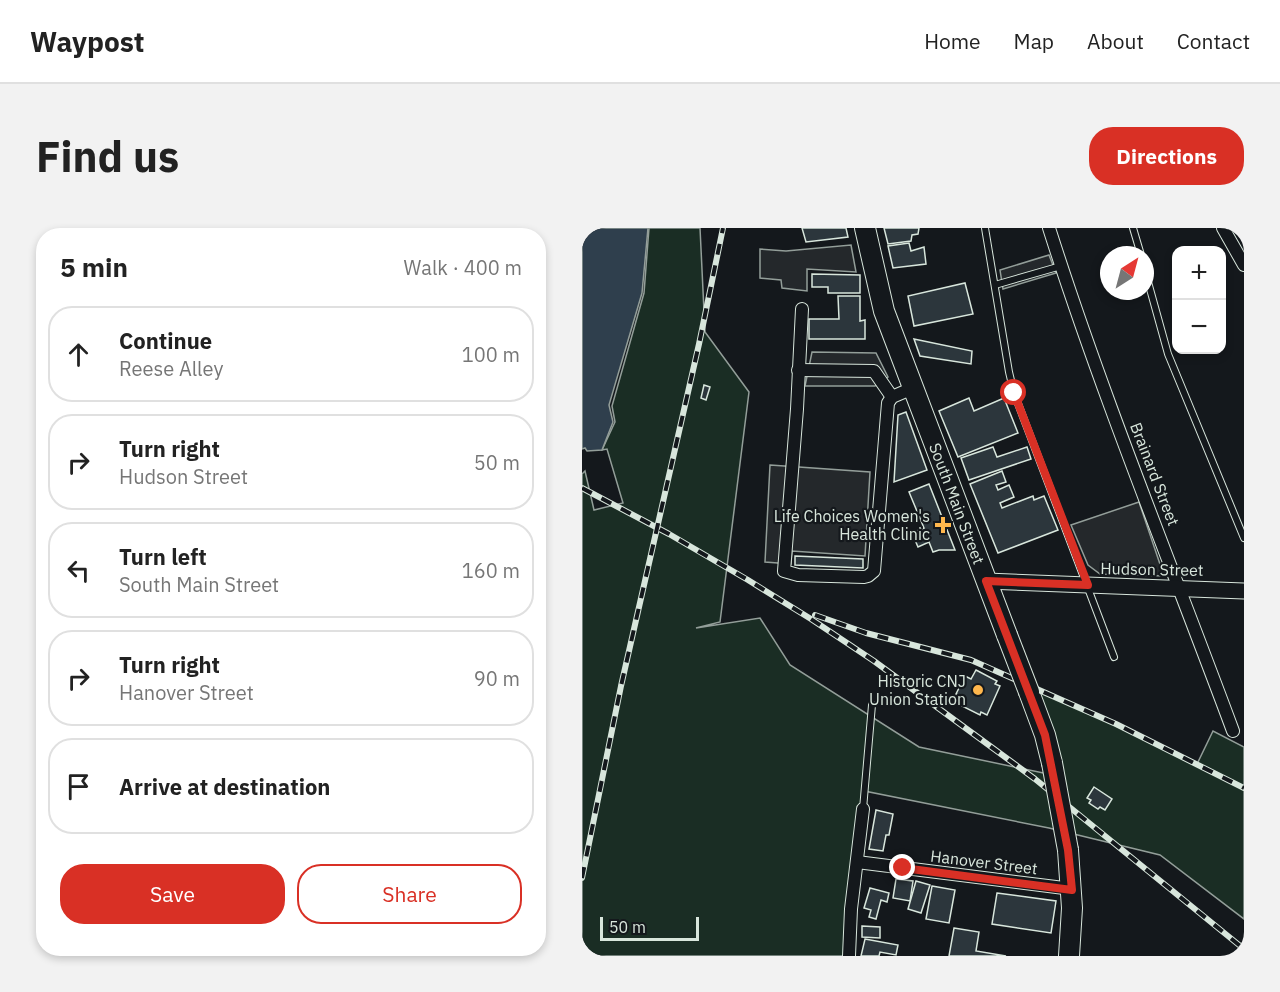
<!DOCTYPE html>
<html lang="en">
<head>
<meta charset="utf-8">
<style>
  :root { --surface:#fff; --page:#f2f2f2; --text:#222; --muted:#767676; --line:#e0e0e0; --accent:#d93025 }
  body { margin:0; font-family:"IBM Plex Sans",sans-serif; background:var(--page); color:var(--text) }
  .controls { position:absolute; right:18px; top:18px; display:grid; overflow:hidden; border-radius:12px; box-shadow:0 3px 9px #0003 }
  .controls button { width:54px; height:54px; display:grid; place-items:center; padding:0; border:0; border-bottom:2px solid var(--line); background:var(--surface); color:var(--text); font:30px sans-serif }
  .compass { position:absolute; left:518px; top:18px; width:54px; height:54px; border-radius:50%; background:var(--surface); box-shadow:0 3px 9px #0003; rotate:36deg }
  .scale { position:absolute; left:18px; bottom:15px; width:99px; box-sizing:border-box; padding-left:6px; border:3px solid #d8e6dc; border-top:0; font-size:16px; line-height:21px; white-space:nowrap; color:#d8e6dc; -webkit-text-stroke:4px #14181c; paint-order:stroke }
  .stop { position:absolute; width:18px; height:18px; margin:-14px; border:4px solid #d93025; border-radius:50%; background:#fff }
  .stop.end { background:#d93025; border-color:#fff; box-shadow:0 2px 6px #0008 }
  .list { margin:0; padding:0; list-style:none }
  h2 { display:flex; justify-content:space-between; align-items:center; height:78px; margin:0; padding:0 24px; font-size:26px }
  h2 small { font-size:20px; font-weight:400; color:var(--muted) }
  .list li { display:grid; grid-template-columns:39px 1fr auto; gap:18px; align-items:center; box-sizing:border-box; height:96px; margin:0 12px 12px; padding:0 12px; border:2px solid var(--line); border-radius:24px }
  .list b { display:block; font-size:22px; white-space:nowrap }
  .list p { margin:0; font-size:20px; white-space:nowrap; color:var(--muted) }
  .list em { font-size:20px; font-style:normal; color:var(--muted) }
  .actions { display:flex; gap:12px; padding:18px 24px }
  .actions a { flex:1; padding:14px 0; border:2px solid var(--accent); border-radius:24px; text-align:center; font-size:21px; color:var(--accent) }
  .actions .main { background:var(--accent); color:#fff }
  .icon { flex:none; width:33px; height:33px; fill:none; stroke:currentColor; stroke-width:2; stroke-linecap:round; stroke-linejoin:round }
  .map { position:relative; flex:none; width:662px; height:728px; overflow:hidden; border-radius:24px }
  header { display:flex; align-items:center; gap:36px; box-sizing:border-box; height:84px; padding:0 30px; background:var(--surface); border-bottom:2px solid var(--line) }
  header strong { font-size:28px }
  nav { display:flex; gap:33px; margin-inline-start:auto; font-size:21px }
  .intro { display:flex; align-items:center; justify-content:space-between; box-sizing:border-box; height:144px; padding:0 36px }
  h1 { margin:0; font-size:42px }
  .button { padding:15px 27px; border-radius:24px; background:var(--accent); color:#fff; font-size:21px; font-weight:700 }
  main { display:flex; gap:36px; padding:0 36px }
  aside { flex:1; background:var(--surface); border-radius:24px; box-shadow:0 3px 9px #0003 }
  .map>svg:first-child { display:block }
  .green { fill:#1a2d24; stroke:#939e99; stroke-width:1.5 }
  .parking { fill:#24282b; stroke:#939e99; stroke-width:1.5 }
  .water { fill:#2f3f4d; stroke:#939e99; stroke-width:1.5 }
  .building { fill:#2c363c; stroke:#d8e6dc; stroke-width:1.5 }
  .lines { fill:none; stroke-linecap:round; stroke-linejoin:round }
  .service-casing { stroke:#d8e6dc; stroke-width:8 }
  .minor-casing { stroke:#d8e6dc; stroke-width:14 }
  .tertiary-casing { stroke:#d8e6dc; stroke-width:17 }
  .primary-casing { stroke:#d8e6dc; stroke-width:22 }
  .service { stroke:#14181c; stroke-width:6 }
  .minor { stroke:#14181c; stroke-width:12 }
  .tertiary { stroke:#14181c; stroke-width:15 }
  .primary { stroke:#14181c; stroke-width:20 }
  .rail-casing { stroke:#d8e6dc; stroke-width:6 }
  .rail { stroke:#14181c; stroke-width:4; stroke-dasharray:11; stroke-linecap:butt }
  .primary-bridge-casing { stroke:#d8e6dc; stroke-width:22; stroke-linecap:butt }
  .primary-bridge { stroke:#14181c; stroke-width:20 }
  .route { stroke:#d93025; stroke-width:8 }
  .poi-dot { fill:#ffb74d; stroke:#14181c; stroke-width:2 }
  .labels { text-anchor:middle; stroke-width:4.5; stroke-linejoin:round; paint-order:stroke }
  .street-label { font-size:16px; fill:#d8e6dc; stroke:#14181c }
  .poi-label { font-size:16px; fill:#d8e6dc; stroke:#14181c; text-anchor:end }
</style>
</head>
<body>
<header>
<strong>Waypost</strong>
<nav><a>Home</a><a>Map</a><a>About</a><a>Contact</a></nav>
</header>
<div class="intro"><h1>Find us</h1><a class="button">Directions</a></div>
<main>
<aside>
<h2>5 min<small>Walk · 400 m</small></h2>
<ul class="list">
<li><svg class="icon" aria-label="ahead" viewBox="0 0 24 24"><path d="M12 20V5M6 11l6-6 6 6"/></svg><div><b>Continue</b><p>Reese Alley</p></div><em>100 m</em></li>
<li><svg class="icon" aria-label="right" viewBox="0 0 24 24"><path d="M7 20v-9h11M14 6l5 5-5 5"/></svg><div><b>Turn right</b><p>Hudson Street</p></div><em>50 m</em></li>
<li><svg class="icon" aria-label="left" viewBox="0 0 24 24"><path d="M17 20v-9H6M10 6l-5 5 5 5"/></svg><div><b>Turn left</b><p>South Main Street</p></div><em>160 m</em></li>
<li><svg class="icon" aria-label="right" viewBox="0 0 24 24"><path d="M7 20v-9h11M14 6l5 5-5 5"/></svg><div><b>Turn right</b><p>Hanover Street</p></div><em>90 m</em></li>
<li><svg class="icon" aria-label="arrive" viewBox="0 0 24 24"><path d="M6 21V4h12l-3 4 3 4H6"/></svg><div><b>Arrive at destination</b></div></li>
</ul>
<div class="actions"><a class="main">Save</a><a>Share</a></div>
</aside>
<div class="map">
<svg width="662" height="728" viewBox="0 0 662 728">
  <rect width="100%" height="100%" fill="#14181c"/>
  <polygon class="green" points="67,0 118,0 123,104 167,164 138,394 114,400 178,390 208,437 337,519 471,547 449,458 615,536 631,503 662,519 662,691 578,627 467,600 282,563 269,728 0,728 0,246 3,243 12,282 41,275 25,221 20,222 33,194 30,178 62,65"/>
  <g class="parking">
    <polygon points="269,17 274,44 225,41 225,63 200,60 199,52 178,50 178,21 204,23"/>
    <polygon points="467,27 474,45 421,61 418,42"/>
    <polygon points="230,124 294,125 306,149 293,158 223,158"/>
    <polygon points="188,237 288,244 283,328 210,323 209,336 183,334"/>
    <polygon points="557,274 582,348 518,346 506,337 489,297"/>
  </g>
  <polygon class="water" points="0,0 66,0 60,65 27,177 31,194 20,222 5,223 3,220 0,221"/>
  <g class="building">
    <polygon points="220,0 264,0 266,9 224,14"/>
    <polygon points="302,0 337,0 336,6 330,7 329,13 306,16"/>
    <polygon points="327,15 329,23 342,19 344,36 311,40 306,18"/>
    <polygon points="230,46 278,47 278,65 246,65 246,59 230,59"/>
    <polygon points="383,55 391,86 332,98 326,68"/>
    <polygon points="256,68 278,68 278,93 283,92 283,111 227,111 227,91 257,91"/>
    <polygon points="332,111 390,123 389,136 338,128"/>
    <polygon points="122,157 128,159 124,172 119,170"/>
    <polygon points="387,170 392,183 422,170 436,205 376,229 357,183"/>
    <polygon points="324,184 345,242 312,254 316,187"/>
    <polygon points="411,219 415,229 445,219 449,231 387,252 379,230"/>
    <polygon points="420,243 424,254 414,257 416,262 427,257 432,269 418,275 420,280 451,268 452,272 462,268 476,302 416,325 388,256"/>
    <polygon points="347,256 373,322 357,322 351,324 347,314 336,319 330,305 342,300 327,264"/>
    <polygon points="213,328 281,331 281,340 213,337"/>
    <polygon points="394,442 415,453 413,456 418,458 405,487 399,484 398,487 376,476 380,468 374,466 383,448 389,451"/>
    <polygon points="512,559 530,571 523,582 518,579 516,581 507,575 509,572 505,570"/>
    <polygon points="294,582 311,586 307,607 304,607 301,623 287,621"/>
    <polygon points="314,651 331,653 328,673 311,670"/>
    <polygon points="334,653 348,657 339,685 326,681"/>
    <polygon points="350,658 373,662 367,695 344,691"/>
    <polygon points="288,660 307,665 305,674 299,672 294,691 287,689 289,682 282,680"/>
    <polygon points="415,665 474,673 469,705 410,696"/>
    <polygon points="280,698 298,699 298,710 280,709"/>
    <polygon points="372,700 397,704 394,723 424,728 367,728"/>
    <polygon points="283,711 316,717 314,727 298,724 297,728 279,728"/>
  </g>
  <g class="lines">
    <g class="service-casing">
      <g id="service">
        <polyline points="403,0 427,144 432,165 532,429"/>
        <polyline points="551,0 559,27"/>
        <polyline points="563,43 586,126 662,310"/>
        <polyline points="413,57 479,38"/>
        <polyline points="281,581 290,477"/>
      </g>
    </g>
    <g class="minor-casing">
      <g id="minor">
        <path d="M467,0C521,170 589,336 651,503"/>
        <polyline points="641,0 662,37"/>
        <polyline points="220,81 215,181 202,343 216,347 282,349 286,348 292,343 306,175 310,169 331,160"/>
        <polyline points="216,142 292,143 310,169"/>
        <polyline points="275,634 490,661"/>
        <polyline points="267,728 269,681 281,581"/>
      </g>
    </g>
    <g class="tertiary-casing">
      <polyline id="tertiary" points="404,353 662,363"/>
    </g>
    <g class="primary-casing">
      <g id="primary">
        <path id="s1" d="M283,0L302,83L425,407"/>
        <polyline points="447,464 463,507 470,535"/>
        <polyline points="486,622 490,680 487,728"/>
      </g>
    </g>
    <use href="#service" class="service"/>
    <use href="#minor" class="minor"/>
    <use href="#tertiary" class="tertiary"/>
    <use href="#primary" class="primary"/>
    <g class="rail-casing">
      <g id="rail">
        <polyline points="0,260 87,306 166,352 229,391 292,433 453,551 662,721"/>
        <polyline points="233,387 284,405 389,432 534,496 662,560"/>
        <polyline points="0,650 39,458 117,116 141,0"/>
      </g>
    </g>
    <use href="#rail" class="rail"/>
    <g class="primary-bridge-casing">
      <g id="primary-bridge">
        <polyline points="425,407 447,464"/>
        <polyline points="470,535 486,622"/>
      </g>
    </g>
    <use href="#primary-bridge" class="primary-bridge"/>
  </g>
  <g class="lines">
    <polyline class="route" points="321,640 490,662 486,622 463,507 404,353 506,357 432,165"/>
  </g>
  <g class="poi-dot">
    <path d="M358 288h6v6h6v6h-6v6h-6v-6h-6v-6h6z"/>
    <circle cx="396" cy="462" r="6"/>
  </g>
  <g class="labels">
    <g class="street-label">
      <text transform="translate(573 246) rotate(69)" y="6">Brainard Street</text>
      <text dy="6" stroke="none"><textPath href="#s1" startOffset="291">South Main Street</textPath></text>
      <text transform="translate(570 341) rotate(1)" y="6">Hudson Street</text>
      <text transform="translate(402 634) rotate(7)" y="6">Hanover Street</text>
    </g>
    <g class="poi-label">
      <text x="348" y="294">Life Choices Women's<tspan x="348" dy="18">Health Clinic</tspan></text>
      <text x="384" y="459">Historic CNJ<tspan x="384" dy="18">Union Station</tspan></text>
    </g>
  </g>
</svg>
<div class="controls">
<button>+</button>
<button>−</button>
</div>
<svg class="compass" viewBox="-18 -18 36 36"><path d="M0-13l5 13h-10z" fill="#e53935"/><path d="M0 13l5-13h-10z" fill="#767676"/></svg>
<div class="scale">50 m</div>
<div class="stop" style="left:432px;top:165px"></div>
<div class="stop end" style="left:321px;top:640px"></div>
</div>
</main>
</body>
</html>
